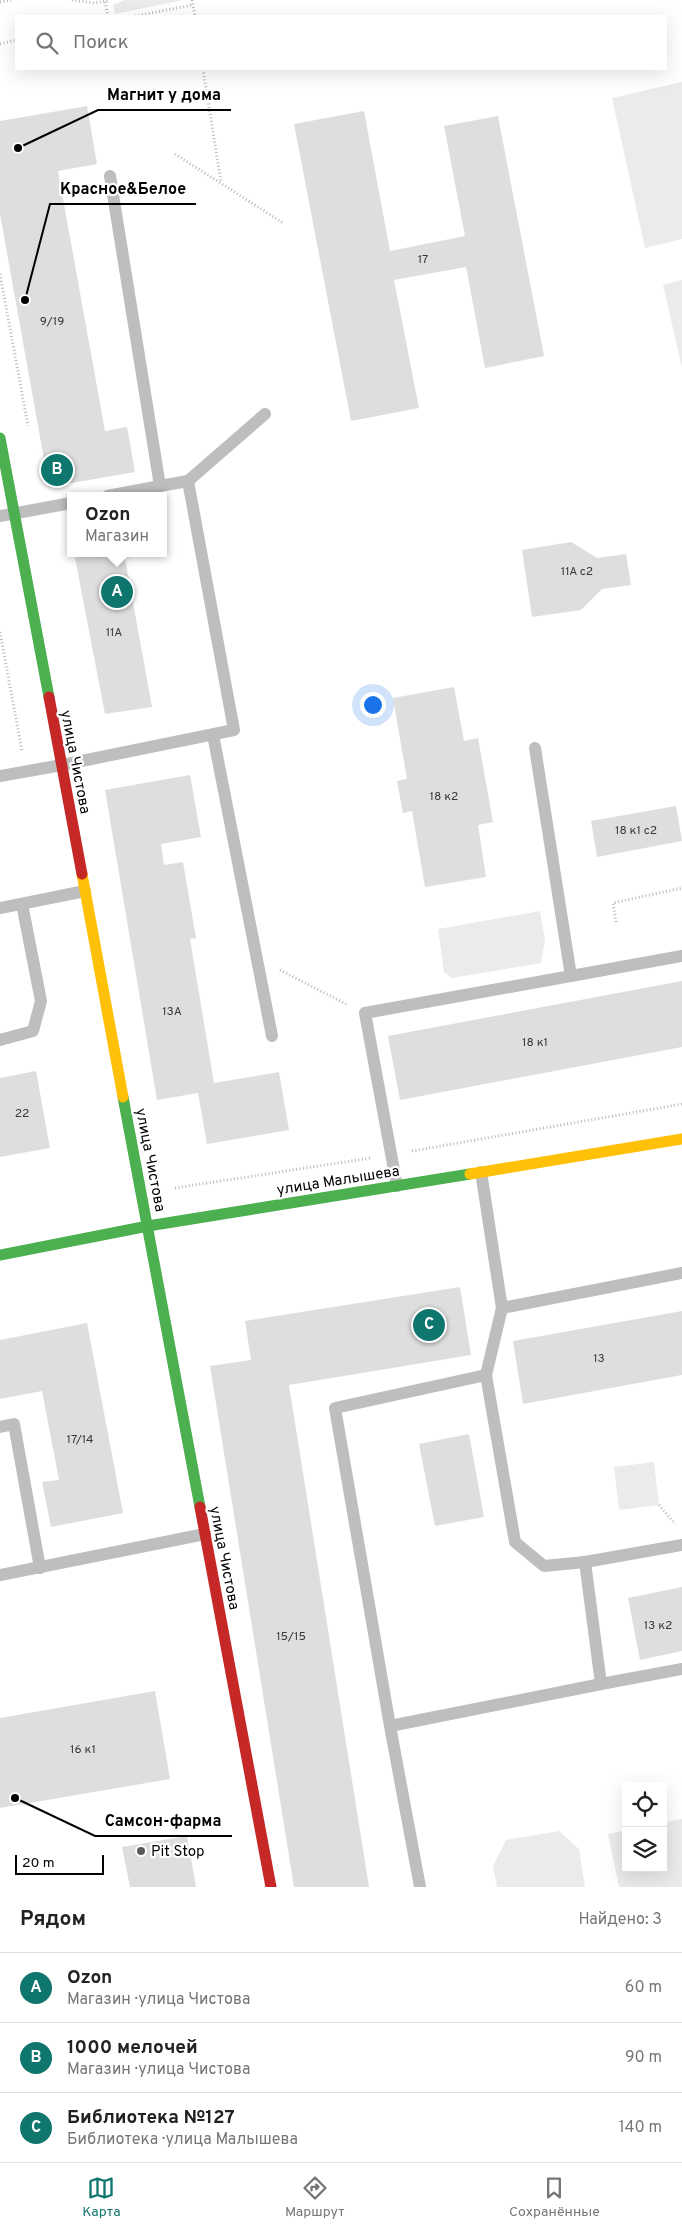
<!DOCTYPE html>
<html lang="ru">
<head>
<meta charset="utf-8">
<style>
  :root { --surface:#fff; --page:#f2f2f2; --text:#222; --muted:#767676; --line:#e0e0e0; --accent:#0f766e }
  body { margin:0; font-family:Overpass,sans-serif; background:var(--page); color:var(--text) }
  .controls { position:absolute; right:15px; bottom:15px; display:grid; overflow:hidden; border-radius:0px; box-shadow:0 5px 20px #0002 }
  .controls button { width:45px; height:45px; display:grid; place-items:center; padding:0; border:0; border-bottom:1px solid var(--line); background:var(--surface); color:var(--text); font:25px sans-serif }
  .scale { position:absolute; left:15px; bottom:12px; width:89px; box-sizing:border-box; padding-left:5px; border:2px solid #000; border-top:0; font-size:14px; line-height:18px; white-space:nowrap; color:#000; -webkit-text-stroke:4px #fff; paint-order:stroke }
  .you { position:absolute; left:372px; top:704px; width:18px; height:18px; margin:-12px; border:4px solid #fff; border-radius:50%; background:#1a73e8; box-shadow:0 0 0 8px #1a73e833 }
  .badge { display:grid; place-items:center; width:32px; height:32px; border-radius:50%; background:var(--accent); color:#fff; font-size:16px; font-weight:700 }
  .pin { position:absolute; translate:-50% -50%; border:2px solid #fff; box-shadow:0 1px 5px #0006 }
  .popup { position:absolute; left:67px; top:492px; width:100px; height:65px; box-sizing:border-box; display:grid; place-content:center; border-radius:0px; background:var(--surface); filter:drop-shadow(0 1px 4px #0005); font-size:16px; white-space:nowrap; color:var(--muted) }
  .popup b { font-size:19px; color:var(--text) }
  .popup::after { content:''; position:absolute; left:50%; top:100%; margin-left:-10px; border:10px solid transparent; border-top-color:var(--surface) }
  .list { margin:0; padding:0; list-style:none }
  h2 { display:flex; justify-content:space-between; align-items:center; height:65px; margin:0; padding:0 20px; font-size:21px }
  h2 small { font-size:16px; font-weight:400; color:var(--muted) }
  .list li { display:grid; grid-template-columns:32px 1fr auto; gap:15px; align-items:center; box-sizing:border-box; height:70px; padding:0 20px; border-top:1px solid var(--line) }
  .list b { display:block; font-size:19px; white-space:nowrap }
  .list p { margin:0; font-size:16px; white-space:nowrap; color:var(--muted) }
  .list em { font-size:16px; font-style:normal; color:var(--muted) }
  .icon { flex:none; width:28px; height:28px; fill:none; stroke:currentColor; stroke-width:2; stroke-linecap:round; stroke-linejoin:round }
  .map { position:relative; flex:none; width:682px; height:1887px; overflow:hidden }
  .search { position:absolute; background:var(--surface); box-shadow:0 5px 20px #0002; left:15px; right:15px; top:15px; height:55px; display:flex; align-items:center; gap:12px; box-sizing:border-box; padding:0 18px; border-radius:0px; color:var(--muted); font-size:19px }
  .sheet { height:275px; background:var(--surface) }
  nav { display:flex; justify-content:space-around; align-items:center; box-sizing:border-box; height:70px; border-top:1px solid var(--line); background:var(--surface); font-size:14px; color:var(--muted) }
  nav a { display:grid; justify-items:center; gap:2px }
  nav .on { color:var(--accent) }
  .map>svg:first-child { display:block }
  .green { fill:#ebebeb }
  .building { fill:#dedede }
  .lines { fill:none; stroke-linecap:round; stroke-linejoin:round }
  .path { stroke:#b9b9b9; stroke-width:3; stroke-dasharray:1 2.5; stroke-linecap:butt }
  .lane { stroke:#bebebe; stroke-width:12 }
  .fast { stroke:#4caf50; stroke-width:11 }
  .slow { stroke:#ffc107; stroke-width:11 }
  .jam { stroke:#c62828; stroke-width:11 }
  .poi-dot { fill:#595959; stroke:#fff; stroke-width:2 }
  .labels { text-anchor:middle; stroke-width:4.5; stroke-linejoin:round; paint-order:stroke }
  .number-label { font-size:12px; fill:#383838 }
  .street-label { font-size:15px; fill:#000; stroke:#fff }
  .poi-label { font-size:15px; fill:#000; stroke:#fff; text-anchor:start }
  .leader { fill:none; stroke:#000; stroke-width:2 }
  .callout-dot { fill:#000; stroke:#fff; stroke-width:2 }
  .callout-label { font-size:16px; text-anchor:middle; font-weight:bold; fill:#000; stroke:#fff; stroke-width:4.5; stroke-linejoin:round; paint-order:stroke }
</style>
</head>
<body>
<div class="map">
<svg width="682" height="1887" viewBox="0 0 682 1887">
  <rect width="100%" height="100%" fill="#fff"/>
  <g class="green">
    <polygon points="124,0 184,0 115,14 113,5"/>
    <polygon points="682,82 682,239 645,248 612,98"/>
    <polygon points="682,280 682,368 663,285"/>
    <polygon points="540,911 545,939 541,963 452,978 444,972 438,929"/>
    <polygon points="654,1462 659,1505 619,1510 614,1467"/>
    <polygon points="682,1819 682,1887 619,1887 608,1834 626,1830 626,1868 663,1868 663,1823"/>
    <polygon points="559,1831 579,1849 585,1887 497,1887 493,1866 506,1840"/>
  </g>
  <g class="building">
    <polygon points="87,106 97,164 58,171 105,431 127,427 135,472 49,487 0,214 0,121"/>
    <polygon points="364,111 390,251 465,236 444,126 498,116 544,356 485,368 466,267 394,280 419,408 351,421 294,124"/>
    <polygon points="571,542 597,558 626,554 631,585 602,589 581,610 532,617 522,550"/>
    <polygon points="96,553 124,553 152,707 105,714 75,558"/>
    <polygon points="454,687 464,741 478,738 493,822 478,825 486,877 425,887 412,811 403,813 397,781 407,779 393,698"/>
    <polygon points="190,775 201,837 161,844 164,865 183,862 196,938 190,939 214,1083 279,1072 289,1130 207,1144 198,1093 157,1100 105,790"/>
    <polygon points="676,806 682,841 597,857 591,821"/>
    <polygon points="682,981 682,1047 400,1100 388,1036"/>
    <polygon points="36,1071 50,1148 0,1157 0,1078"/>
    <polygon points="460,1287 471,1355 289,1385 369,1887 294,1887 210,1366 251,1360 245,1321"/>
    <polygon points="682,1311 682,1375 523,1404 513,1341"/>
    <polygon points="87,1323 123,1513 51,1527 42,1482 59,1480 42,1391 0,1399 0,1340"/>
    <polygon points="469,1434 484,1517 435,1526 419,1444"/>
    <polygon points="682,1587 682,1651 640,1660 628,1598"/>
    <polygon points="155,1691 170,1779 0,1808 0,1718"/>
    <polygon points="187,1836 196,1887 130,1887 122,1847"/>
  </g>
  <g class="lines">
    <g class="path">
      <polyline points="72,0 95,3 110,0"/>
      <polyline points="192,0 195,16"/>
      <polyline points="0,2 11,0"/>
      <polyline points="105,2 108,16"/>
      <polyline points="135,16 193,5"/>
      <polyline points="0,44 16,40"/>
      <polyline points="203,69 221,182"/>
      <polyline points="175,154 283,223"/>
      <polyline points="0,274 28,426"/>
      <polyline points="0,632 22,751"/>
      <polyline points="616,922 613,903 682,888"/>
      <polyline points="280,970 346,1004"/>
      <polyline points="412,1151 682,1104"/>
      <polyline points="175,1188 371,1158"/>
      <polyline points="659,1505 675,1524"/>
    </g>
    <g class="lane">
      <polyline points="188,481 265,414"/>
      <polyline points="108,496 160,486"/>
      <polyline points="0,516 71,503"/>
      <polyline points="213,735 272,1036"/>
      <polyline points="535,748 571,976"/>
      <polyline points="0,776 62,765 234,730 188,481 160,486 110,176"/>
      <polyline points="0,908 85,891"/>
      <polyline points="0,1040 33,1031 41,1001 22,904"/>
      <polyline points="481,1172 502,1308 682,1273"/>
      <polyline points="397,1186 365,1013 682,956"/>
      <polyline points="502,1308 486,1375 515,1542 544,1566 585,1562 601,1684 682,1669"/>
      <polyline points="0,1427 14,1424 40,1568"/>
      <polyline points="585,1562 682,1545"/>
      <polyline points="0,1575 205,1534"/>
      <polyline points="390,1726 335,1408 486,1375"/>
      <polyline points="420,1887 390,1726 601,1684"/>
    </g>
    <g class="fast">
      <polyline points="0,438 49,697"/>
      <polyline points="123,1097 200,1507"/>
      <polyline points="0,1255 148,1226 470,1174"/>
    </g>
    <g class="slow">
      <polyline points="82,874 123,1097"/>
      <polyline points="470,1174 682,1139"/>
    </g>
    <g class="jam">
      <polyline points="49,697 82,874"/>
      <polyline points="200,1507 271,1887"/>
    </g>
  </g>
  <circle class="poi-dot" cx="141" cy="1851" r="5"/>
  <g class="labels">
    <g class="number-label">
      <text x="423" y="263">17</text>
      <text x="52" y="325">9/19</text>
      <text x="577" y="575">11А с2</text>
      <text x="114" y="636">11А</text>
      <text x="444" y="800">18 к2</text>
      <text x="636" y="834">18 к1 с2</text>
      <text x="172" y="1015">13А</text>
      <text x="535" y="1046">18 к1</text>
      <text x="22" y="1117">22</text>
      <text x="599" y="1362">13</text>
      <text x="80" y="1443">17/14</text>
      <text x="658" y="1629">13 к2</text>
      <text x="291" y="1640">15/15</text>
      <text x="83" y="1753">16 к1</text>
    </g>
    <g class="street-label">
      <text transform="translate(76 762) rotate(79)" y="5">улица Чистова</text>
      <text transform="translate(151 1160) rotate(79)" y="5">улица Чистова</text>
      <text transform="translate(338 1180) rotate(-9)" y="5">улица Малышева</text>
      <text transform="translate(225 1558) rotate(79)" y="5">улица Чистова</text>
    </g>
    <g class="poi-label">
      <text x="151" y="1856">Pit Stop</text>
    </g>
  </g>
  <path class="leader" d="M18 148L98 110H231M25 300L50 204H196M15 1798L95 1836H232"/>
  <g class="callout-dot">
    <circle cx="18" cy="148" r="5"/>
    <circle cx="25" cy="300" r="5"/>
    <circle cx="15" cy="1798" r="5"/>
  </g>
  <g class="callout-label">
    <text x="164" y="100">Магнит у дома</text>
    <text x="123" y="194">Красное&amp;Белое</text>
    <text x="163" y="1826">Самсон-фарма</text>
  </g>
</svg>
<div class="controls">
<button><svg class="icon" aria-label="locate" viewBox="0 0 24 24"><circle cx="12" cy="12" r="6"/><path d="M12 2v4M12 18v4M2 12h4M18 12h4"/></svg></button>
<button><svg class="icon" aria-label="layers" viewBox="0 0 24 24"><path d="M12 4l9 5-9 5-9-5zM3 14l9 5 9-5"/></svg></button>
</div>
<div class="scale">20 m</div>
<div class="you"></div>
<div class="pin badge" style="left:117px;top:592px">A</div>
<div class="popup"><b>Ozon</b>Магазин</div>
<div class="pin badge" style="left:57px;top:470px">B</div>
<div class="pin badge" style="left:429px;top:1325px">C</div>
<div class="search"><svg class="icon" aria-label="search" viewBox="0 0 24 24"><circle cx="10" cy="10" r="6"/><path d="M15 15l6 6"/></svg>Поиск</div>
</div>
<section class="sheet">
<h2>Рядом<small>Найдено: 3</small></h2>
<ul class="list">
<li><span class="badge">A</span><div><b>Ozon</b><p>Магазин · улица Чистова</p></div><em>60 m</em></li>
<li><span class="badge">B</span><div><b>1000 мелочей</b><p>Магазин · улица Чистова</p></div><em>90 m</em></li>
<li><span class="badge">C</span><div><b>Библиотека №127</b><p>Библиотека · улица Малышева</p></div><em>140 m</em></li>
</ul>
</section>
<nav>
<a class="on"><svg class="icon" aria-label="map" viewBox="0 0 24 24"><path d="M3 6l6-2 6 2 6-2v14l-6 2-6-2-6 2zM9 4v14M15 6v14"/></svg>Карта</a>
<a><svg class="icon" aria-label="directions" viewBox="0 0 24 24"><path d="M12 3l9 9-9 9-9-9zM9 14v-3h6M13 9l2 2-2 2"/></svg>Маршрут</a>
<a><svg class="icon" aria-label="saved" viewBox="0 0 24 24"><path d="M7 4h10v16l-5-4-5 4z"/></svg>Сохранённые</a>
</nav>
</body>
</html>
